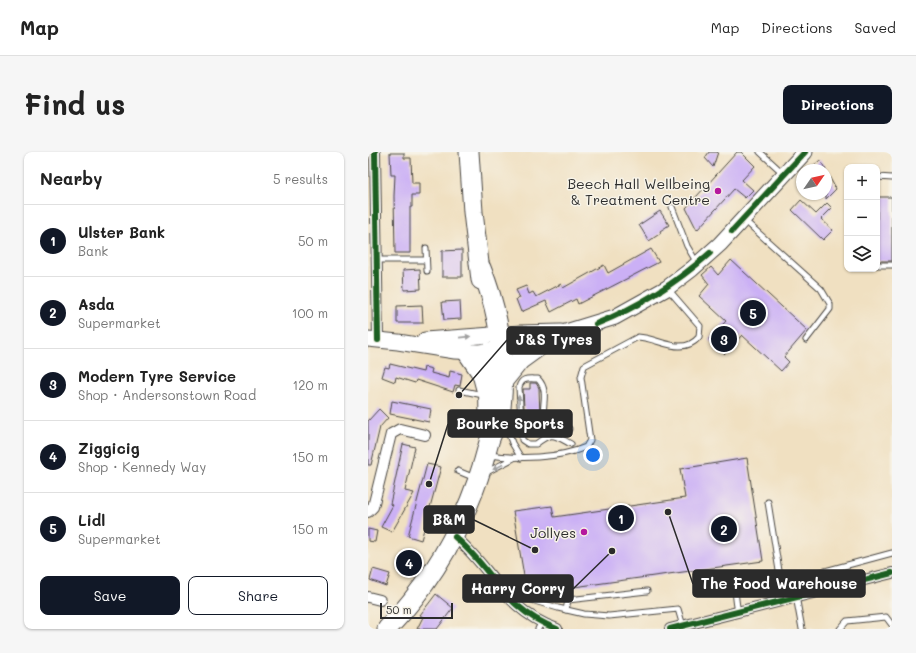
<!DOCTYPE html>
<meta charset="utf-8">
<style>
:root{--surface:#fff;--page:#f6f6f6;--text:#222;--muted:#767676;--line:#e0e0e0;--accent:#111827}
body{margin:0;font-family:Mali,sans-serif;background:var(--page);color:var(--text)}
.controls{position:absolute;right:12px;top:12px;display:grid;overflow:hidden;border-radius:8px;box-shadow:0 1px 3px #0004}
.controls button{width:36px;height:36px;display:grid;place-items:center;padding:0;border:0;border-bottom:1px solid var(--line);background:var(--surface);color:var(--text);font:20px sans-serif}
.compass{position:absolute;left:428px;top:12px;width:36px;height:36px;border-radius:50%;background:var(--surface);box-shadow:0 1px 3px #0004;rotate:56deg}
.scale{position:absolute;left:12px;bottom:10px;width:73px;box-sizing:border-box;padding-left:4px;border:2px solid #2b2b2b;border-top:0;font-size:11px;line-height:14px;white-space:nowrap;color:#2b2b2b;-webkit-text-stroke:3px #f7f3e8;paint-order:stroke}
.you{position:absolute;left:225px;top:303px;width:14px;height:14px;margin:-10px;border:3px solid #fff;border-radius:50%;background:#1a73e8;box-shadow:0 0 0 6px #1a73e833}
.badge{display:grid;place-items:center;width:26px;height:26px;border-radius:50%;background:var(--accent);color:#fff;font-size:13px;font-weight:700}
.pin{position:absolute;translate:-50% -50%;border:2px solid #fff;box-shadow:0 1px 4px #0006}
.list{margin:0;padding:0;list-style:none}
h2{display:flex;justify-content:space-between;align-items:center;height:52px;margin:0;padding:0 16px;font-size:17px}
h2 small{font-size:13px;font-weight:400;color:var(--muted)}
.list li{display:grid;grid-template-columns:26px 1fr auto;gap:12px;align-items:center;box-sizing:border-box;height:72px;padding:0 16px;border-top:1px solid var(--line)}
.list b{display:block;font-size:15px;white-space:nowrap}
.list p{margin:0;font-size:13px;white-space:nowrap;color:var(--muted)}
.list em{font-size:13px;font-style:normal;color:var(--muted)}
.actions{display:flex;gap:8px;padding:12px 16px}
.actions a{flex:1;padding:9px 0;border:1px solid var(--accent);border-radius:8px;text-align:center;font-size:14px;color:var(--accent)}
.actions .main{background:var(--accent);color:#fff}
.icon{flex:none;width:22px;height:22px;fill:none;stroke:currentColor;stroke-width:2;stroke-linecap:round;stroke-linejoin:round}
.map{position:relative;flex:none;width:524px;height:477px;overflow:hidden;border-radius:8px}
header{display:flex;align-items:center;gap:24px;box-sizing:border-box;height:56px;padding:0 20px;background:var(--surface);border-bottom:1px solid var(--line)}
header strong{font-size:19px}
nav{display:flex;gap:22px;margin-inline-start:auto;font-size:14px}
.intro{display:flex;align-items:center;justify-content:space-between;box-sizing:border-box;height:96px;padding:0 24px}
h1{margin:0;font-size:28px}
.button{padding:10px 18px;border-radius:8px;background:var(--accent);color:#fff;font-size:14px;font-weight:700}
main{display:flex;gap:24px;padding:0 24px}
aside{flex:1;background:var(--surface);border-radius:8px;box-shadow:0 1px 3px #0004}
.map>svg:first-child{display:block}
</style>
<header>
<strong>Map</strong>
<nav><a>Map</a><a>Directions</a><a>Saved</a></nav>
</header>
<div class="intro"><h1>Find us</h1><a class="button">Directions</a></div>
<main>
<aside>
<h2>Nearby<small>5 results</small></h2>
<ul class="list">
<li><span class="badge">1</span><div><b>Ulster Bank</b><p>Bank</p></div><em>50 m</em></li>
<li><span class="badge">2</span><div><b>Asda</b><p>Supermarket</p></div><em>100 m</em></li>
<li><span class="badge">3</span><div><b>Modern Tyre Service</b><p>Shop · Andersonstown Road</p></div><em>120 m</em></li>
<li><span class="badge">4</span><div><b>Ziggicig</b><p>Shop · Kennedy Way</p></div><em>150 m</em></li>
<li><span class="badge">5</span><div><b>Lidl</b><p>Supermarket</p></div><em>150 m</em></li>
</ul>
<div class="actions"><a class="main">Save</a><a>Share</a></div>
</aside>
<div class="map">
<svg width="524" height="477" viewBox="0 0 524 477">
<rect width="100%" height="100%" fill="#f7f3e8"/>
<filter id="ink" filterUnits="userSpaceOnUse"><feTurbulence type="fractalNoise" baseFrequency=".025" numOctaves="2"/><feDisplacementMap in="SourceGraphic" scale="8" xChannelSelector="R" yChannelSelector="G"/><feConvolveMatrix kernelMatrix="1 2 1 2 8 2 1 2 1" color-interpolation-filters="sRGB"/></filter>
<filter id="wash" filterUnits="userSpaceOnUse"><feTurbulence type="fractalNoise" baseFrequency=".012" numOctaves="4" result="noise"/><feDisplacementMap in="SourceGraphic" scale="16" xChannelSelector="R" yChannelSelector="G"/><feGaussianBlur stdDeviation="0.9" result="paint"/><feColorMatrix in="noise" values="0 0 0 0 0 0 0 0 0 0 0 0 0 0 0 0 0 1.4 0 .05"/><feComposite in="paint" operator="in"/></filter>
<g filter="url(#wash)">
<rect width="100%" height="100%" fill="#f0e0c1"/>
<g id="blocks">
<g fill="#cbb0f5">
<path d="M341,0H350L345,15L337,6Z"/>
<path d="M369,0H373L387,14L374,28L385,38L377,46L366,37L329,78L318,56Z"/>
<path d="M22,1H36V6H43L44,31H51V43H44V55H42V101H27L26,44L27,23H23Z"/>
<path d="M452,8L458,18H441Z"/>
<path d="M458,19L468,37L458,47Z"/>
<rect x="509" y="45" width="15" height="64"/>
<path d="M433,48L448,62L459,51L464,56L453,67L465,78L455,88L424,58Z"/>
<path d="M292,59L301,73L292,79L293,81L281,89L271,73Z"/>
<path d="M283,97L291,110L210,152L208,147L183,160L178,149L153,160L148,147L152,146L148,138L158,134L161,142L165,140L168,145L193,132L195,136L236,113L240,121Z"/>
<path d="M94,98V125H74V99Z"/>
<path d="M363,108L439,178L416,205L421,210L413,219L374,183L357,202L341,187L358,169L331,144L341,132L334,123L343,115L350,123Z"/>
<path d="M52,117L53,137L36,138L35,118Z"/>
<path d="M92,149L93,167L76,168L74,150Z"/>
<path d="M54,153L55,171H29V154Z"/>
<path d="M22,212L55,220L56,215L64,217L63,221L81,226L82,219L94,222L92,234L87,233L85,240L48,228L47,231L28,225L27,230L14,225L17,215L21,216Z"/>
<path d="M162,231H168L171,236L172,265L175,275L157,276L155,237H162Z"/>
<path d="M24,249L63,257L61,270L22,262Z"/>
<path d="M11,257L20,266L12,275L3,313H0V269Z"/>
<path d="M35,292L47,295L37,339L46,341L24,380L13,375L25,353L22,352Z"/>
<path d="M379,306L395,409L206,435V433L167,438L166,428L157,430L145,359L184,354L186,365L317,346L312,317Z"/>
<path d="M59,312L73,315L53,388L40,384Z"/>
<path d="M0,377L9,379L7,390L0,389Z"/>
<path d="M37,402L47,405L44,419L34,417Z"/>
<path d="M5,417L22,422L18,434L2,428Z"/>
<path d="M68,442L85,456L69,477H49L55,465L52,463Z"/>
</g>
</g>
</g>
<g filter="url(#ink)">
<use href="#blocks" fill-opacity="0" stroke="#494642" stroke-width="1"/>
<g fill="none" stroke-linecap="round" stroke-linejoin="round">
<g stroke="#494642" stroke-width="7">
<g id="lane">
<path d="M392,0L416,22"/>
<path d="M509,25L524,26"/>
<path d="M304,55L319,94L329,111"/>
<path d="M376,68L453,137L462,152V157L438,188"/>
<path d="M58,96L59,119"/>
<path d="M9,108H58"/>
<path d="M509,113H524"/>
<path d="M91,238L115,243"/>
<path d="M136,269L144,291L153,306"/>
<path d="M201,277C155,273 189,247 170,227C160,227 154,225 151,235L154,288L160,292H168C184,279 186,283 203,292"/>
<path d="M121,303C151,307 189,307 218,295L222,288L213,225L216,214L270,185C291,186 314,205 331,185L332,174L300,137"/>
<path d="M90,319L107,326"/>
<path d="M117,321L146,306"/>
<path d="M400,350L412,425"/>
<path d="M150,436L160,447L190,456L216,462L241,464L310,457L315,474"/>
<path d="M428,444L434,477"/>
<path d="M198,458L200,448L279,439"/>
<path d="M370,461C368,446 363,432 377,422L435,425L524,401"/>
<path d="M170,477L173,471"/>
<path d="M472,477L479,469L518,465L524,473"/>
</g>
</g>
<g stroke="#494642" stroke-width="12">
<g id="street">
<path d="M7,0L10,188"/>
<path d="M0,360L5,355L23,282L32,277L57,283"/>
<path d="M87,385C127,419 135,457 189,477"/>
<path d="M0,445L12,448"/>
<path d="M302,477L524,421"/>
</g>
</g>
<g stroke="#494642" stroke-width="17">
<g id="secondary">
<path d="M0,187L30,190L87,199L111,200L174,192L198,180L247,165L299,136L324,117L352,92L437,0"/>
<path d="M57,188L152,181L193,180"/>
</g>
</g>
<g stroke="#494642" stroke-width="21">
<g id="highway">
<path d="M101,0L105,60L113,128"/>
<path d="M99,200L114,222L118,237"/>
<path d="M120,200L121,269"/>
<path d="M135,229L152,208L174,192"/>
<path d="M19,477C70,424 103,361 121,290C124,279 132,268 133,256C138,209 131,160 113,116"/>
</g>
</g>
<use href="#lane" stroke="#fff" stroke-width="5"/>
<use href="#street" stroke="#fff" stroke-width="10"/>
<use href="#secondary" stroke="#fff" stroke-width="15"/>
<use href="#highway" stroke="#fff" stroke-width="19"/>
<g stroke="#f7f3e8" stroke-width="8">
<g id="cycleway">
<path d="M7,0L10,188"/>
<path d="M364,79L437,0"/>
<path d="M228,172C271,155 307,132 342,101"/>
<path d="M87,385C127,419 135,457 189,477"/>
<path d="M302,477L524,421"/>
</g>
</g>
<use href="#cycleway" stroke="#1b5e20" stroke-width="6"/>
</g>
<defs><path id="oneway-solid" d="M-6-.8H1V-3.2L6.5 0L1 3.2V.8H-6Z"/></defs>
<g fill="#a0a0a0">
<use href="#oneway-solid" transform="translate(97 185) rotate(-6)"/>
<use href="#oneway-solid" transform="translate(151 249) rotate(-92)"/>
<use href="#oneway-solid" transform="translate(130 315) rotate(153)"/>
</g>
</g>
<g fill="#b5179e" stroke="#f7f3e8" stroke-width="1.5">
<circle cx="350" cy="39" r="4"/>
<circle cx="216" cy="380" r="4"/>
</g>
<g text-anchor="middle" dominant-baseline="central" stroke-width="3" stroke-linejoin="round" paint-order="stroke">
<g font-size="14" fill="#2b2b2b" stroke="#f7f3e8" text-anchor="end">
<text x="342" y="31">Beech Hall Wellbeing<tspan x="342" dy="16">&amp; Treatment Centre</tspan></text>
<text x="208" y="380">Jollyes</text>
</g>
</g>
<path fill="none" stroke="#2b2b2b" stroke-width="1.5" d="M91 243L139 188M61 332L80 272M167 398L106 368M300 360L325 432M244 399L205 437"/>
<g fill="#2b2b2b" stroke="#f7f3e8" stroke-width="1.5">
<circle cx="91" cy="243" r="4"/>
<circle cx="61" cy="332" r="4"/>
<circle cx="167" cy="398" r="4"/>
<circle cx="300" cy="360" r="4"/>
<circle cx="244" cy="399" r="4"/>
</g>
<g fill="#2b2b2b" stroke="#2b2b2b" stroke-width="1.5">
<rect x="139" y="175" width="93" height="27" rx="4"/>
<rect x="80" y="258" width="124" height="27" rx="4"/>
<rect x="56" y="354" width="50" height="27" rx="4"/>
<rect x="325" y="418" width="172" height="27" rx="4"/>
<rect x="95" y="423" width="110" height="27" rx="4"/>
</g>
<g font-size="15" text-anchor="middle" font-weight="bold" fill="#fff">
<text x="186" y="193">J&amp;S Tyres</text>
<text x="142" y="277">Bourke Sports</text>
<text x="81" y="373">B&amp;M</text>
<text x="411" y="437">The Food Warehouse</text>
<text x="150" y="442">Harry Corry</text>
</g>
</svg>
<div class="controls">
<button>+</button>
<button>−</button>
<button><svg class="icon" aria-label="layers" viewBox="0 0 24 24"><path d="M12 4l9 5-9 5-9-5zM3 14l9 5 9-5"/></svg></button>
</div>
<svg class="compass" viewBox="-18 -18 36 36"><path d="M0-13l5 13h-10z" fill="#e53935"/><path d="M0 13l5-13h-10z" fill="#767676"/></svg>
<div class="scale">50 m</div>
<div class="you"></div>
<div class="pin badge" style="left:253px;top:366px">1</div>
<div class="pin badge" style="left:356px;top:377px">2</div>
<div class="pin badge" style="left:356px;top:187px">3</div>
<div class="pin badge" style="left:41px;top:411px">4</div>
<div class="pin badge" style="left:385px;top:161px">5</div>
</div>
</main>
